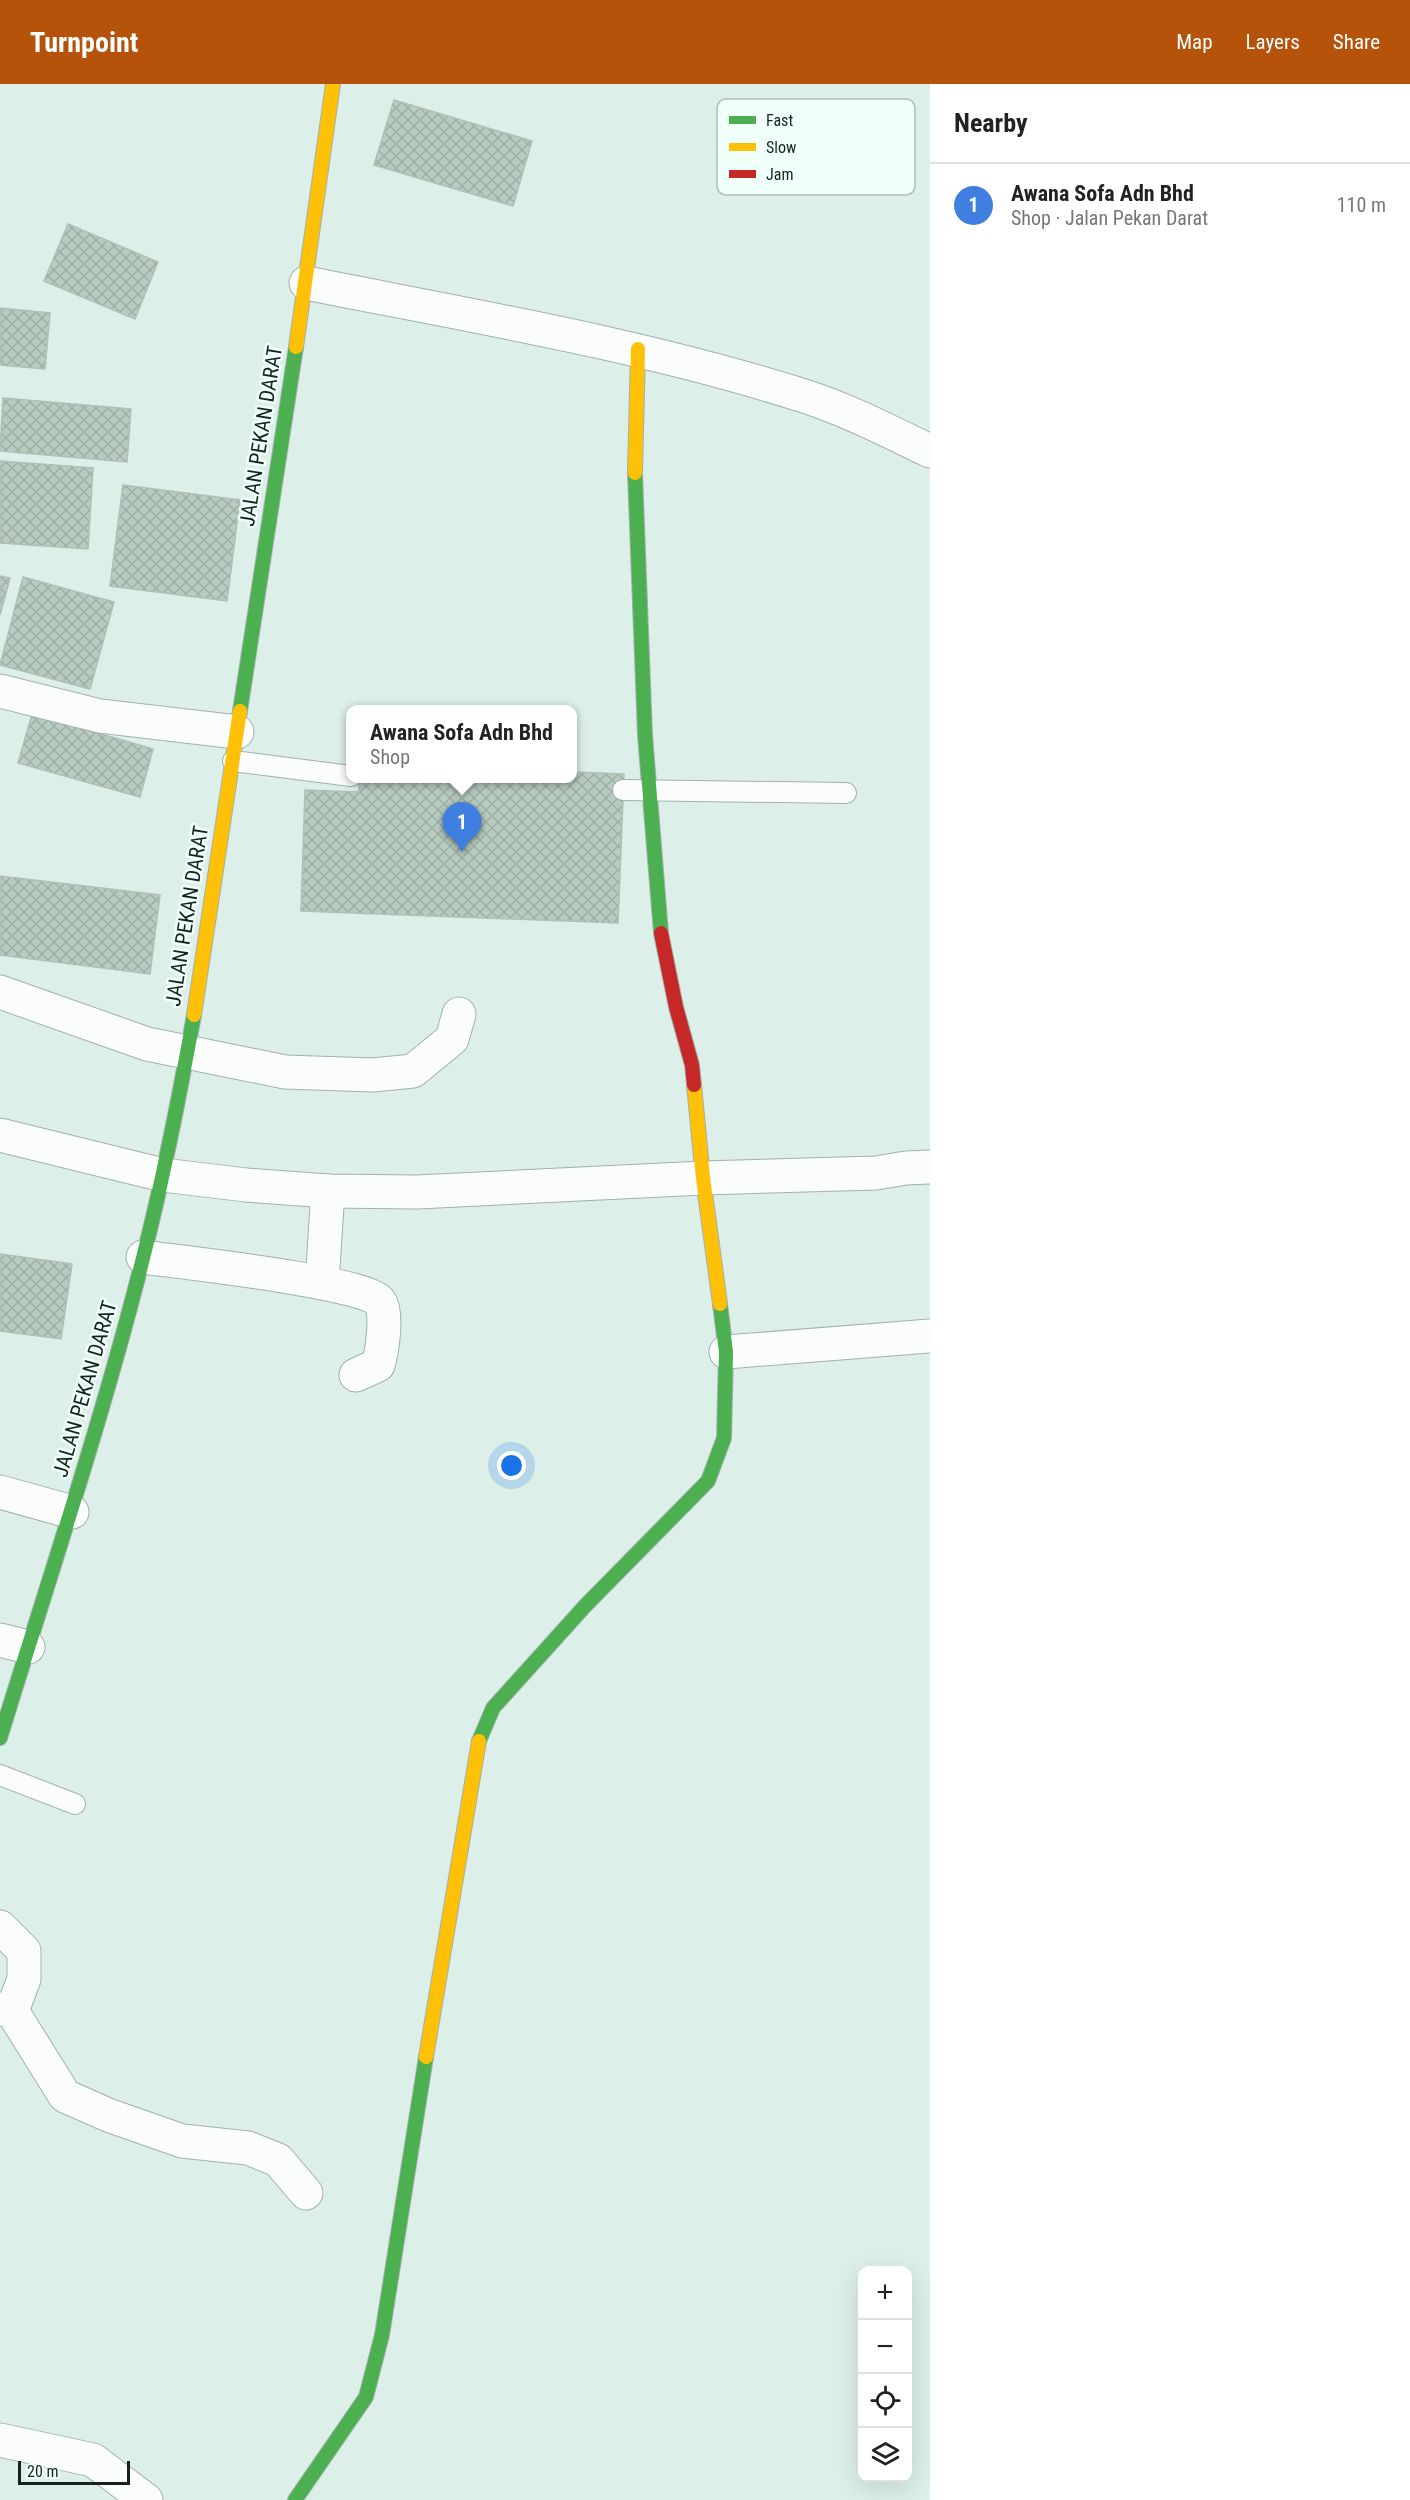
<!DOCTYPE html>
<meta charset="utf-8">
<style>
:root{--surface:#fff;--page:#f6f6f6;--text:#222;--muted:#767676;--line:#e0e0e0;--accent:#b45309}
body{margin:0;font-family:"Roboto Condensed",sans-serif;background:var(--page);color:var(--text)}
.controls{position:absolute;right:18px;bottom:18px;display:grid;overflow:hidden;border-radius:12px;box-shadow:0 6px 24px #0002}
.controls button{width:54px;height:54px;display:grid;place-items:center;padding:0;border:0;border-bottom:2px solid var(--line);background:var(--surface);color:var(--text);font:30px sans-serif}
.scale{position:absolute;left:18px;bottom:15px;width:112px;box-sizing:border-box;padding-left:6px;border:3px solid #15231f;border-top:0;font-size:16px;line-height:21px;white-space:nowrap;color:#15231f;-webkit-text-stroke:4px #f1fffa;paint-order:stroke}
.you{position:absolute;left:512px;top:1382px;width:21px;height:21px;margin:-15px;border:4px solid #fff;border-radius:50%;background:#1a73e8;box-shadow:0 0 0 9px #1a73e833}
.badge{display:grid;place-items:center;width:39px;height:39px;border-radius:50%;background:var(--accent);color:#fff;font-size:20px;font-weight:700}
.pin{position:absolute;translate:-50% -50px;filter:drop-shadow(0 2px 3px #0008)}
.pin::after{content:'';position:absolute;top:32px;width:21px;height:18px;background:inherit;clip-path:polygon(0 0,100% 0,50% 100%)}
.popup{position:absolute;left:346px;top:621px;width:231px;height:78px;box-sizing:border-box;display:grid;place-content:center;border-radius:12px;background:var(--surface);filter:drop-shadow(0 2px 4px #0005);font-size:20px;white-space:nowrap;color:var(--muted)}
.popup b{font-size:22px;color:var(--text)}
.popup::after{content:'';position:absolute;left:50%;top:100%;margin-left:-12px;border:12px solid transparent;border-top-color:var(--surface)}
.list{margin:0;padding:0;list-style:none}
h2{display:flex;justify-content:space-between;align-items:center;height:78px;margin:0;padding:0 24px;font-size:26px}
h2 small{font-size:20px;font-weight:400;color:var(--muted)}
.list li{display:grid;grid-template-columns:39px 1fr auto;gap:18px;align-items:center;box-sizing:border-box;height:84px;padding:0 24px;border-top:2px solid var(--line)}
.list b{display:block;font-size:22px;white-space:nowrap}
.list p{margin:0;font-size:20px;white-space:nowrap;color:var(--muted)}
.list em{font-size:20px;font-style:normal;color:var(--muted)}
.icon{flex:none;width:33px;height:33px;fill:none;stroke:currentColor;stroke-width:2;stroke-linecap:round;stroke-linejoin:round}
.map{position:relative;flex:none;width:930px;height:2416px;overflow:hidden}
header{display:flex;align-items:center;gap:36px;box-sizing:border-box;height:84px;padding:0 30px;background:var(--accent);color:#fff}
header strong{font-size:28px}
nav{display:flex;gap:33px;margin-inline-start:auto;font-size:21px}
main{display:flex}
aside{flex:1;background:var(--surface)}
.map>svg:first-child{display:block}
</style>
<header>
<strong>Turnpoint</strong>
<nav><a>Map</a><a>Layers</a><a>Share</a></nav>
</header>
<main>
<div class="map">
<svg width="930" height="2416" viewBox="0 0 930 2416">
<defs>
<pattern id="building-cross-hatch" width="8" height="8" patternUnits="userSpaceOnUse" patternTransform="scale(1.5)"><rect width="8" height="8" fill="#b9ccc0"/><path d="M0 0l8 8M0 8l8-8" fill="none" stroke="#9eafa5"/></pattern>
</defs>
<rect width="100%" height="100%" fill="#dcefe9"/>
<g fill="url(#building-cross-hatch)" stroke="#b2bfb8" stroke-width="1.5">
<path d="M394,16L532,57L513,122L374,81Z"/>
<path d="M68,140L158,178L135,235L44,197Z"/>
<path d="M0,224L50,229L45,285L0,281Z"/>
<path d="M3,314L131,325L127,378L0,367Z"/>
<path d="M0,377L93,384L88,465L0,459Z"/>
<path d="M123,401L240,416L227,517L110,502Z"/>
<path d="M0,492L10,494L0,531Z"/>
<path d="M23,493L114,518L90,605L0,581Z"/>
<path d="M32,630L153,665L140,713L18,679Z"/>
<path d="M573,688L624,690L618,839L301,827L305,706L359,708V694H573Z"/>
<path d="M0,792L160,811L150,890L0,871Z"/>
<path d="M0,1170L72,1180L61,1255L0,1247Z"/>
</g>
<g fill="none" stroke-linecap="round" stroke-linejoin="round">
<g stroke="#a2b1ac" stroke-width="22">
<g id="lane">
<path d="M233,677L351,692"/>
<path d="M623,706L846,709"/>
<path d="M0,1691L75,1720"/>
</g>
</g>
<g stroke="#a2b1ac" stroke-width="35">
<g id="street">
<path d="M306,199C472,232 640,260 801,311C846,325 888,347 930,367"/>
<path d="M0,607L100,632L237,648"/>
<path d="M0,908L147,960L285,988L373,991L413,987L452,955L459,930"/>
<path d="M0,1051L163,1091L246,1101L328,1107L417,1108L703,1094L876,1089L906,1084L930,1083"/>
<path d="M143,1173C177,1178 367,1198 380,1218C388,1229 382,1268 378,1281L356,1291"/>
<path d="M322,1199L328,1107"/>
<path d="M726,1268L930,1252"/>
<path d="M0,1408L72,1428"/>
<path d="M0,1556L28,1563"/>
<path d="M0,1843L24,1867V1895L12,1927"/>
<path d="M0,1925L12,1927L65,2012L108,2031L182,2057L248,2064L278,2076L306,2109"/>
<path d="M0,2356L93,2376L146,2416"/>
</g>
</g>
<g stroke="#a2b1ac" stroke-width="16">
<g id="fast">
<path d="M635,389L645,651L661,849"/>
<path d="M240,627L296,263"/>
<path d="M0,1654C50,1491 105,1328 146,1162C165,1086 180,1009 194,931"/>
<path d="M479,1657L493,1624L585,1522L708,1397L724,1354L726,1268L720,1220"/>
<path d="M295,2416L366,2313L382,2251L426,1973"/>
</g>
</g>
<g stroke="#a2b1ac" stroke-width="16">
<g id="slow">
<path d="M296,263L333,0"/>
<path d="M635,389L638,265"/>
<path d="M194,931L240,627"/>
<path d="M694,1001L703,1094L720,1220"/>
<path d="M426,1973L479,1657"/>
</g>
</g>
<g stroke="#a2b1ac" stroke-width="16">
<path id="jam" d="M661,849L676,923L692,981L694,1001"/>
</g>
<use href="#lane" stroke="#fafdfc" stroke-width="20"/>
<use href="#street" stroke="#fafdfc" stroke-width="33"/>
<use href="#fast" stroke="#4caf50" stroke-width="14"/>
<use href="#slow" stroke="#ffc107" stroke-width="14"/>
<use href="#jam" stroke="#c62828" stroke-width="14"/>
</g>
<g text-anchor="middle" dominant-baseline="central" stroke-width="5" stroke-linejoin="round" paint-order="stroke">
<g font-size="21" fill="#15231f" stroke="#f1fffa">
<text transform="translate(261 352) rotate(-81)">JALAN PEKAN DARAT</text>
<text transform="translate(187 832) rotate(-81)">JALAN PEKAN DARAT</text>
<text transform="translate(85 1305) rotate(-74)">JALAN PEKAN DARAT</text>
</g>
</g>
<rect x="717" y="15" width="198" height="96" rx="9" fill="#f1fffa" stroke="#afbdb8" stroke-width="1.5"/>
<rect x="729" y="32" width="27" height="8" fill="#4caf50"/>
<rect x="729" y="59" width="27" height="8" fill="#ffc107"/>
<rect x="729" y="86" width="27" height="8" fill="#c62828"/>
<g font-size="16" fill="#15231f">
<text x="766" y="42">Fast</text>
<text x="766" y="69">Slow</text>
<text x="766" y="96">Jam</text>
</g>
</svg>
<div class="controls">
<button>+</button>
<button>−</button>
<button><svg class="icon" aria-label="locate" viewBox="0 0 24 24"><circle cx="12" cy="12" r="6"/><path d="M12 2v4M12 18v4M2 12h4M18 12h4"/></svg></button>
<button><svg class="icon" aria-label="layers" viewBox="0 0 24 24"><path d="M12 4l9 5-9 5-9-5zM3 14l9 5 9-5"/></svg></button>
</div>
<div class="scale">20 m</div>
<div class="you"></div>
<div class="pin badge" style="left:462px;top:768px;background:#3f7fe0">1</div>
<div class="popup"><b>Awana Sofa Adn Bhd</b>Shop</div>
</div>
<aside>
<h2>Nearby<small></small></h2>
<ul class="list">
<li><span class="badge" style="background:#3f7fe0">1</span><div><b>Awana Sofa Adn Bhd</b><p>Shop · Jalan Pekan Darat</p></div><em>110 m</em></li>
</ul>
</aside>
</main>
